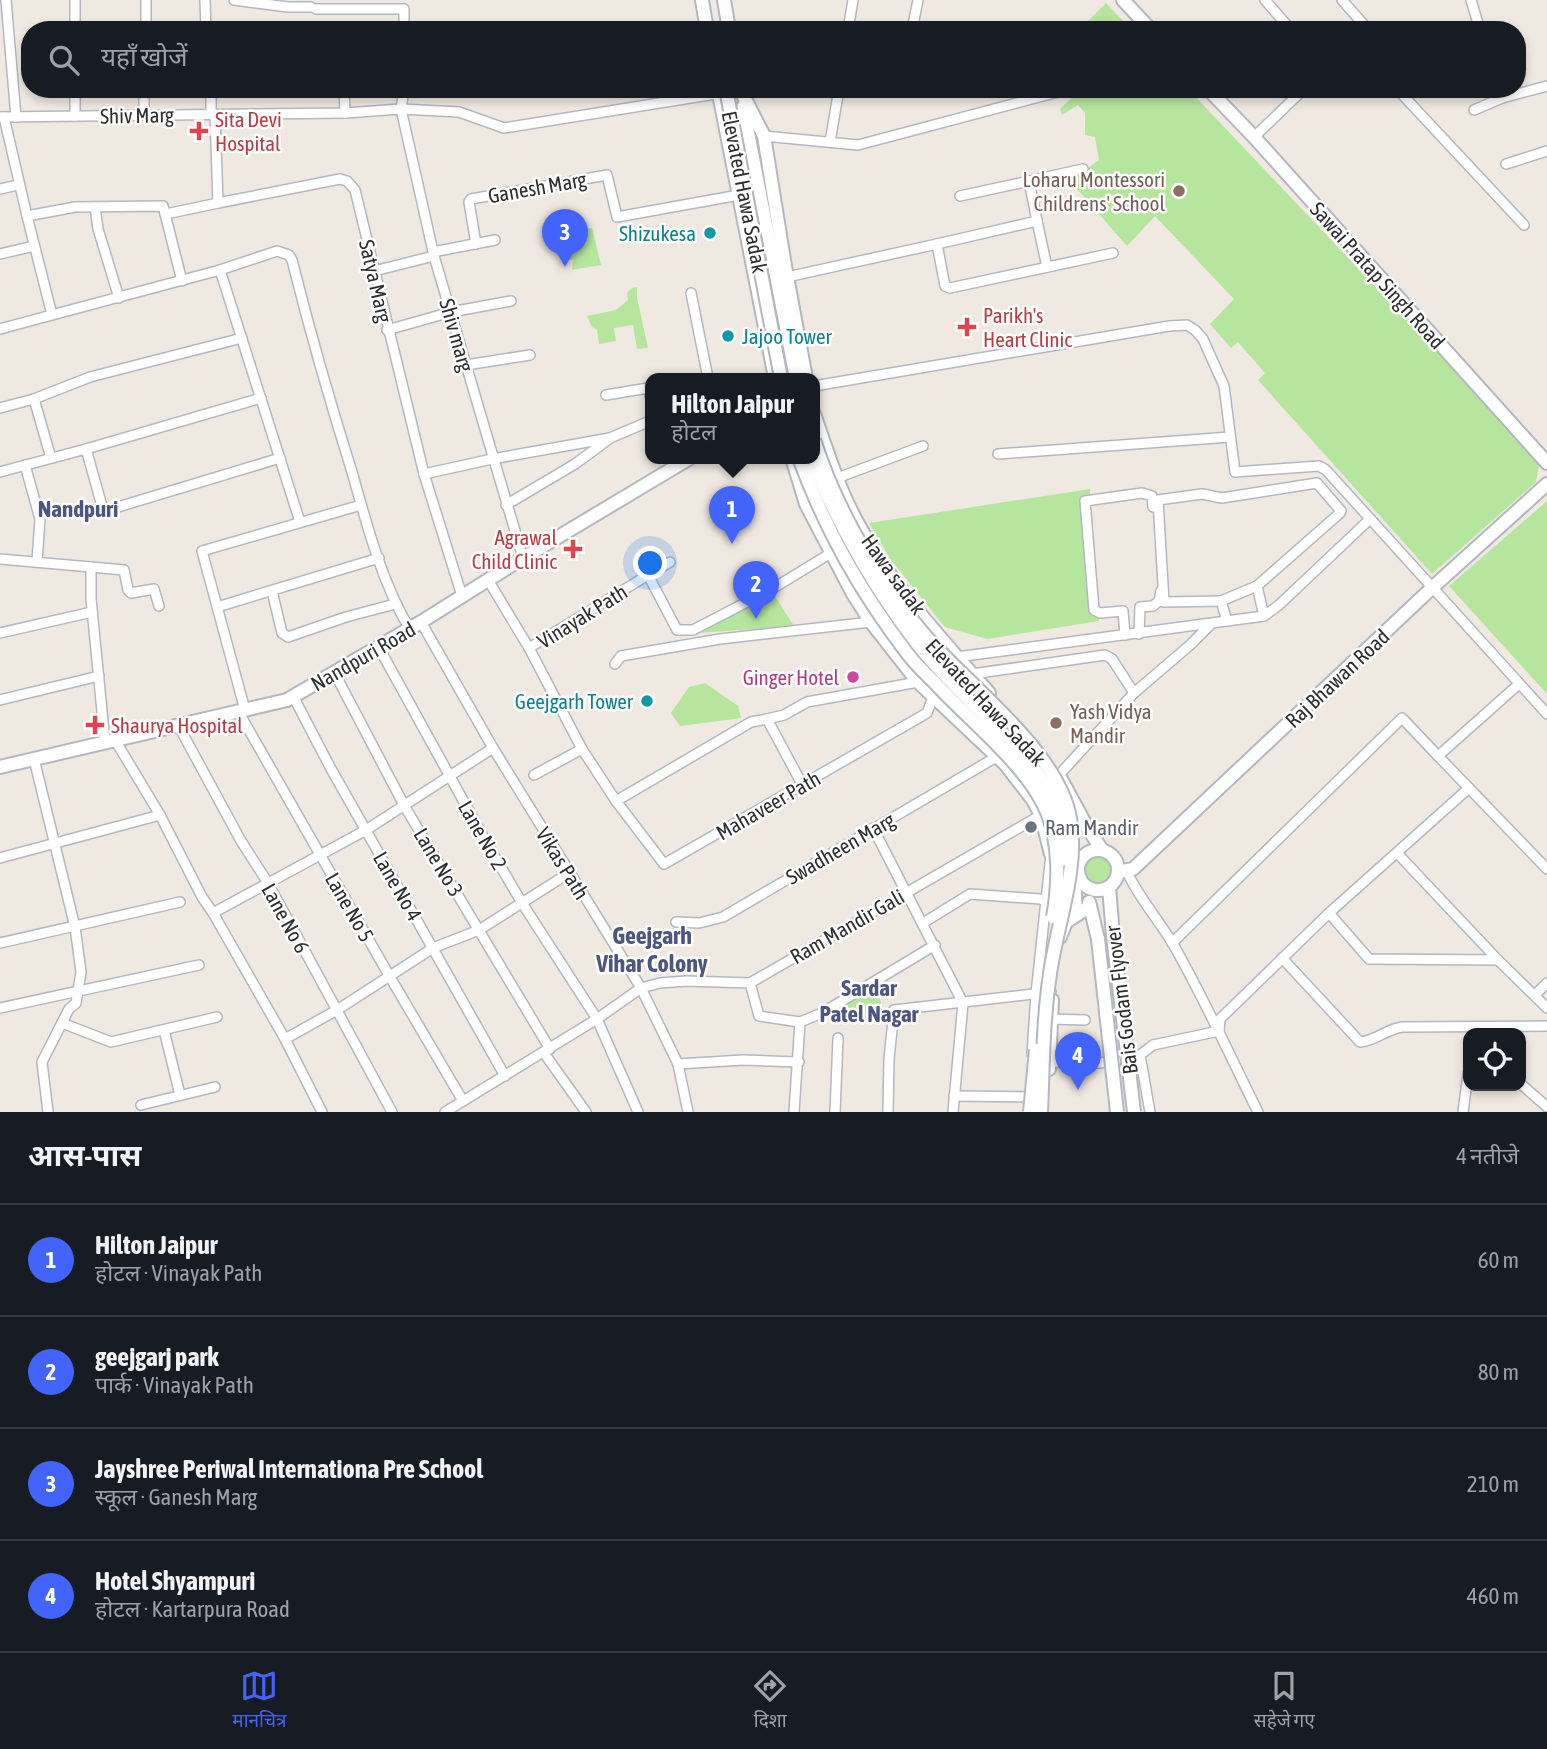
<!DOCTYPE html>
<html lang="hi">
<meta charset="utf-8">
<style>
:root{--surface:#171b24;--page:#20242c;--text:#f1f3f6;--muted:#9ea1a6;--line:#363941;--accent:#4264fb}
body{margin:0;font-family:"Asap Condensed","Noto Sans Devanagari",sans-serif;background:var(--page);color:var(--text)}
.controls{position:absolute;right:21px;bottom:21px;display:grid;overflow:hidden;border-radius:14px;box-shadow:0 4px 10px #0003}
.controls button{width:63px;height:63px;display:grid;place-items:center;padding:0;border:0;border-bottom:2px solid var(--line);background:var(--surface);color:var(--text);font:35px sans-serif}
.you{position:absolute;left:651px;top:564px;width:24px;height:24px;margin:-18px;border:5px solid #fff;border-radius:50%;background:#1a73e8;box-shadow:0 0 0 10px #1a73e833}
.badge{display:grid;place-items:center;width:46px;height:46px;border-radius:50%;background:var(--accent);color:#fff;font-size:23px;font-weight:700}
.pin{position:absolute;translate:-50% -58px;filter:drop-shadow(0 2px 4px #0008)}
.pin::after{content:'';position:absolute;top:37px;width:24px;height:21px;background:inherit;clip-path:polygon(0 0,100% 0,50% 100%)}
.popup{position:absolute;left:645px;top:373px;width:175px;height:91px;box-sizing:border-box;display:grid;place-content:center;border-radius:14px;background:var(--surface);filter:drop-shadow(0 2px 5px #0005);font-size:23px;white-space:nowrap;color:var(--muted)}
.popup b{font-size:26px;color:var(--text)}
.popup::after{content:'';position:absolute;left:50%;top:100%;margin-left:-14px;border:14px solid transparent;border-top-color:var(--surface)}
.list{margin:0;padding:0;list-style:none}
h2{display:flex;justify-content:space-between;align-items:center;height:91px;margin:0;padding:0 28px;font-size:30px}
h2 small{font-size:23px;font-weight:400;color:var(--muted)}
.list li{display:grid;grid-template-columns:46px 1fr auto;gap:21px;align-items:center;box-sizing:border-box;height:112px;padding:0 28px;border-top:2px solid var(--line)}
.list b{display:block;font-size:26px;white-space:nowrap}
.list p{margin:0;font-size:23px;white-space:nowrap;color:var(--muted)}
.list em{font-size:23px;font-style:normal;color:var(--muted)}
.icon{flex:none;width:38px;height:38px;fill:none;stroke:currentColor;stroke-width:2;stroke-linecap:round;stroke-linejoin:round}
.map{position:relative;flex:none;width:1547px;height:1112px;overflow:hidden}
.search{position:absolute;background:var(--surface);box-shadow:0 4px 10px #0003;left:21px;right:21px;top:21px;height:77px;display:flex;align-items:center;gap:18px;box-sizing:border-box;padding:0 24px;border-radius:28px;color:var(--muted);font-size:26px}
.sheet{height:539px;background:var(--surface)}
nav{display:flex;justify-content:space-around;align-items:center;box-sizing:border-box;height:98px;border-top:2px solid var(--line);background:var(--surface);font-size:19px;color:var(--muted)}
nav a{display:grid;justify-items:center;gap:4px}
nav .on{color:var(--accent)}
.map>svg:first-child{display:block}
</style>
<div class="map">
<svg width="1547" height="1112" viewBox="0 0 1547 1112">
<rect width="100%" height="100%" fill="#efe9e1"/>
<g fill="#b6e59e">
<path d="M1106,3L1132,30H1079Z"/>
<path d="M1081,89H1188L1534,454L1539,465L1536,482L1432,574L1258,380L1265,373L1238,342L1231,348L1210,324L1234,299L1155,216L1127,246L1070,181L1099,160L1095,137L1085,135V113L1078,105L1062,115L1060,109Z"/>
<path d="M592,228L601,265L572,270L573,260L568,259L567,255L571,251L567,242L585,239L583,229Z"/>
<path d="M637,287V298L648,348L637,349L633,325L614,328L616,341L599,344L597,330L592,327L587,316L616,310L628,300L627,293L632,288Z"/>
<path d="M1090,489L1099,621L987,639L945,627L891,560L869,523Z"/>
<path d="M1547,501V694L1449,586Z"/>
<path d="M773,593L794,626L699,633L733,612Z"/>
<path d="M705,683L738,706L741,718L680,726L671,713L689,687Z"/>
<circle cx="1097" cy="869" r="14"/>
<path d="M875,988L881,1002L879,1018L846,1015L848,1003Z"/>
</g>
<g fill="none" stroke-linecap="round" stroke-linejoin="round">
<g stroke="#b4b7c1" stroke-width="12">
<g id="street">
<path d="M6,0L16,117"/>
<path d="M205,0L206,30"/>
<path d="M234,0L288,7H311"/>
<path d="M1265,0L1291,30"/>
<path d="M1342,0L1365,26L1364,30"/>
<path d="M1471,0L1480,30"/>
<path d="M316,9H404V30"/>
<path d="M75,30V0"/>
<path d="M146,30V0"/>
<path d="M848,30L853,0"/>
<path d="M912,30L918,0"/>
<path d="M1136,30L1145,23"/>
<path d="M211,89V114"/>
<path d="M344,89L345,113"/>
<path d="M404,89L401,109L434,256L523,558"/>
<path d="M1397,89L1524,225"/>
<path d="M1500,89L1502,98L1547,86"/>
<path d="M1474,110L1502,98"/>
<path d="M215,114L218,203L340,179L347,181L355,190L424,474L462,596"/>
<path d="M144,115V89"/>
<path d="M75,116V89"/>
<path d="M0,117L345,113L401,109L459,112L504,128L740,90"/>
<path d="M4,117L27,216"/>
<path d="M764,136L858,145L1058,92"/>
<path d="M1254,137L1304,89"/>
<path d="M830,142L839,89"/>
<path d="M1506,164L1547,151"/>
<path d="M1083,169L1029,181L1037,221L937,244L945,286L950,288L1113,253"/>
<path d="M0,189L18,185"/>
<path d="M960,196L1029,181"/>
<path d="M95,207L98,229L119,298"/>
<path d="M166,214L218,203"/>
<path d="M1037,221L1047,267"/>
<path d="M476,244L469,202L471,199L607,175L617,217L739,195"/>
<path d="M433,252L495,240"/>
<path d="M0,254L34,246"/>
<path d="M374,271L434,256"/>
<path d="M787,277L937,244"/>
<path d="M691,293L708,378"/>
<path d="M52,315L27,216L75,207L163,206L182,281"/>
<path d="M0,329L220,270"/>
<path d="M387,330L451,312L511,301"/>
<path d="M466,365L530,355"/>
<path d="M814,386L1169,326L1187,325L1195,330L1203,339L1224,386L1235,472L1319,466L1326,470L1547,714"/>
<path d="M606,395L648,388L650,396"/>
<path d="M34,399L51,458"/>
<path d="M0,408L34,399L90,377L242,338"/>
<path d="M86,449L261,398"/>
<path d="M998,454L1230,437"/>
<path d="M25,465L40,519L37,562"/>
<path d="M0,472L86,449L102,506L108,510L280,458"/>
<path d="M424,474L492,459L610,438L650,421"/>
<path d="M837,478L923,446"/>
<path d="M506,505L575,464L609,439"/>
<path d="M300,522L220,270L277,251L289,255L292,260C310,332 330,402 352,472C367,525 381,580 409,628"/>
<path d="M0,559L124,570L128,590L131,593L154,589L159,606"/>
<path d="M91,567V599L105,742"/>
<path d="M648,575L670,562"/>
<path d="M488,580L529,648L582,749L616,801L664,864L927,713L933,697"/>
<path d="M272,591L282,633L288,637L346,617L395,604"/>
<path d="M1221,601L1257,586"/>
<path d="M217,607L379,558"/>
<path d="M1227,621L1221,601L1164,602L1158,500L1202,494L1222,498L1317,483L1341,511L1340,513L1257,586L1264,616"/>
<path d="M421,622L493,748L641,988L678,1064L688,1112"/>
<path d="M0,633L92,612"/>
<path d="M1139,634L1140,607L1153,606L1159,601L1161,591"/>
<path d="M1125,635L1123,611L1100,613L1094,610L1085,501L1142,493L1152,496L1153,507"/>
<path d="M378,646L485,840L522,903L597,1019L641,988L660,983L686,981L750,983L1041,815"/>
<path d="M529,648L648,575L677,630H693L772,589L831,553"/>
<path d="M957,657L1264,616L1279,605L1370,519"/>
<path d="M615,664L621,656L720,639L871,622"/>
<path d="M334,672L405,807L550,1049"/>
<path d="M972,674L1105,655L1112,659L1134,693"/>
<path d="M1519,684L1438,756L1547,869"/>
<path d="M293,696L330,767L505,1076"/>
<path d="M0,700L99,676"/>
<path d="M245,710L202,551L361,505"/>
<path d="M238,711L390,977L463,1101"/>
<path d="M767,719L784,715L807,702L918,682"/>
<path d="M178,725L241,841L268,883L392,1112"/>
<path d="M115,740L160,815L202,897L213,913L285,1039L322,1112"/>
<path d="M34,759L75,927L81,972L76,1003L69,1009L42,1062L48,1112"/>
<path d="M534,775L582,749"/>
<path d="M1059,775L1134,693L1190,645L1211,624"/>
<path d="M616,801L751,722L767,719L803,786"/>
<path d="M873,828L963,1003L953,1112"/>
<path d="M1397,853L1498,960L1547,1008"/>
<path d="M0,858L160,815"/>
<path d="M1127,872C1139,898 1158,919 1173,944C1204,998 1230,1056 1258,1112"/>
<path d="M213,913L366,830L493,748"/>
<path d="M1329,913L1369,959L1498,960"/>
<path d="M676,922L699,923L723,917L998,756"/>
<path d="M923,923L970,894L1040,899L1049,902"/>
<path d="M0,943L180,902"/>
<path d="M1172,943L1402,718L1438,756"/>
<path d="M1282,958L1360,1042C1375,1041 1387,1029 1402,1027L1547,1026"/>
<path d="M750,983L759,1016L800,1022L822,1013L935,945"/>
<path d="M1535,995L1547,983"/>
<path d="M0,1008L199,965"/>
<path d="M1051,1019L1085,1020"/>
<path d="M62,1023L111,1042L217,1017"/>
<path d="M164,1030L180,1095"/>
<path d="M285,1039L337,1010L433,948L479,930L569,873"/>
<path d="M544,1053L586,1112"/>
<path d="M1032,1054L1036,994L1051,854"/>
<path d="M1049,1062L1100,1063L1131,1057"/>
<path d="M678,1064L743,1060L799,1062"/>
<path d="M1521,1084L1547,1107"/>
<path d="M954,1096L1035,1097"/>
<path d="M141,1105L215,1087"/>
<path d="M445,1112L597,1019L638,1112"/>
<path d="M794,1112L800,1022"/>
<path d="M835,1112L838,1038"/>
<path d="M888,1112L889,1059L894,1010L1051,992"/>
<path d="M1150,1112L1140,1055L1153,1045L1219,1031L1220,1019L1329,913L1469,788"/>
<path d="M1463,1112L1468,1074"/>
</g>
</g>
<g stroke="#b4b7c1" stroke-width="16">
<g id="secondary">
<path d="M702,0L707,30"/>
<path d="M724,0L729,30"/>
<path d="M1123,0L1151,30"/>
<path d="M718,89L775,378"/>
<path d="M740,89L764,136L785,266L806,378"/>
<path d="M1208,89L1254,137L1547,463"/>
<path d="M743,107L796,378"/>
<path d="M814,414C827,451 839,490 858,524C892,586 942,640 989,693"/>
<path d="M792,458L806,504L853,594L871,622L918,682L1006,765L1033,800L1041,815L1051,854L1080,878"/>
<path d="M0,767L287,700L421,622L523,558L690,458"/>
<path d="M1061,779L1087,827L1102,850"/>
<circle cx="1098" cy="870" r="20"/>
<path d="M1118,872L1133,869L1433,587L1547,484"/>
<path d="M1074,873L1076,915"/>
<path d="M1109,887L1113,936"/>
<path d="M1089,902L1098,939"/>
<path d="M1060,937L1066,922L1090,906"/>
<path d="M1049,1069L1052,1000"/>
</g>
</g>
<use href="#street" stroke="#fff" stroke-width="9"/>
<use href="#secondary" stroke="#fff" stroke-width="12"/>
<g stroke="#b4b7c1" stroke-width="16" stroke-linecap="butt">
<g id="secondary-bridge">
<path d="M726,89L781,378"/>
<path d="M814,440C837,510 876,577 923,633C966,684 1058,750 1070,818C1079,870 1057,923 1050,974C1043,1020 1043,1066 1041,1112"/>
<path d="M799,458C826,531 860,591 907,653C915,664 926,674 936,684C970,721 1028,766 1047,812C1060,844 1059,884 1053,917"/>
<path d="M814,466C842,531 875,590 919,646C946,680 981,710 1011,743C1029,762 1047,782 1056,808C1063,825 1063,842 1061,860"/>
<path d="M1113,936L1134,1112"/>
<path d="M1098,939L1117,1112"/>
<path d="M1030,1112L1036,1050"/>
</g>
</g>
<use href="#secondary-bridge" stroke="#fff" stroke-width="12"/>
</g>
<g fill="#e0444e" stroke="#fff" stroke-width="2.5">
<path d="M195.5 120.5h7v7h7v7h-7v7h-7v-7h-7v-7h7z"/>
<path d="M963.5 316.5h7v7h7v7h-7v7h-7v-7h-7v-7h7z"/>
<path d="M569.5 538.5h7v7h7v7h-7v7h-7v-7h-7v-7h7z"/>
<path d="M91.5 714.5h7v7h7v7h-7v7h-7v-7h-7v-7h7z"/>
</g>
<g fill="#8d6e63" stroke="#fff" stroke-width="2.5">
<circle cx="1179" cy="191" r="7"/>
<circle cx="1056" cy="723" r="7"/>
</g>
<g fill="#0f9aa8" stroke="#fff" stroke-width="2.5">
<circle cx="710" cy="233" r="7"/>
<circle cx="728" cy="336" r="7"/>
<circle cx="647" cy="701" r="7"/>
</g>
<circle fill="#d1479c" stroke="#fff" stroke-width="2.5" cx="853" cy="677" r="7"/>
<circle fill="#6b7280" stroke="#fff" stroke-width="2.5" cx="1031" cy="827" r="7"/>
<g text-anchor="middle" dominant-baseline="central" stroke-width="5" stroke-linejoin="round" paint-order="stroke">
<g font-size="21" fill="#2e2e2e" stroke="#fff">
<text transform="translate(137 115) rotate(-1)">Shiv Marg</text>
<text transform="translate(537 187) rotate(-10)">Ganesh Marg</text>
<text transform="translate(745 192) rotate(79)">Elevated Hawa Sadak</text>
<text transform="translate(1378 275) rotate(48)">Sawai Pratap Singh Road</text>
<text transform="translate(376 281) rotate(77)">Satya Marg</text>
<text transform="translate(457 335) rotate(74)">Shiv marg</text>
<text transform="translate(894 574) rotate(54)">Hawa sadak</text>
<text transform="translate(582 616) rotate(-32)">Vinayak Path</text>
<text transform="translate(363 656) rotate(-30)">Nandpuri Road</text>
<text transform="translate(1337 678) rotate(-43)">Raj Bhawan Road</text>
<text transform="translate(986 702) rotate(47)">Elevated Hawa Sadak</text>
<text transform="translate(768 805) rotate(-30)">Mahaveer Path</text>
<text transform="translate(483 835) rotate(60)">Lane No 2</text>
<text transform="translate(840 848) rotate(-30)">Swadheen Marg</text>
<text transform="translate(439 862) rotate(59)">Lane No 3</text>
<text transform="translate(563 863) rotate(58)">Vikas Path</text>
<text transform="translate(398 886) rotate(60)">Lane No 4</text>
<text transform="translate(350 907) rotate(60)">Lane No 5</text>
<text transform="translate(286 918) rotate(61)">Lane No 6</text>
<text transform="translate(847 926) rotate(-30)">Ram Mandir Gali</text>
<text transform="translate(1121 1000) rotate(-97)">Bais Godam Flyover</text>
</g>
<g font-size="21" fill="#be3a42" stroke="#fff" text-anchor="start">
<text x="215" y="119">Sita Devi<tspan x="215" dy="24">Hospital</tspan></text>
<text x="983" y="315">Parikh's<tspan x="983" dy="24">Heart Clinic</tspan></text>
<text x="557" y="537" text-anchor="end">Agrawal<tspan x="557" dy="24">Child Clinic</tspan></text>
<text x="111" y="725">Shaurya Hospital</text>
</g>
<g font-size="21" fill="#785e54" stroke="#fff" text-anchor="end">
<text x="1165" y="179">Loharu Montessori<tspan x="1165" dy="24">Childrens' School</tspan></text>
<text x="1070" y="711" text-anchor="start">Yash Vidya<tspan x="1070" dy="24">Mandir</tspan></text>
</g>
<g font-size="21" fill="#0d838f" stroke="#fff" text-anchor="end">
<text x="696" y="233">Shizukesa</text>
<text x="742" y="336" text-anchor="start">Jajoo Tower</text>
<text x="633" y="701">Geejgarh Tower</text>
</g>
<g font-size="21" fill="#b23c85" stroke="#fff" text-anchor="end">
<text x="839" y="677">Ginger Hotel</text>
</g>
<g font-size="21" fill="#5b616d" stroke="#fff" text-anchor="start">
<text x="1045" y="827">Ram Mandir</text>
</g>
<g font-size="23" font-weight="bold" fill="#4d5680" stroke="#fff">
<text x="78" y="509">Nandpuri</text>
<text x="869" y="988">Sardar<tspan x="869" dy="26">Patel Nagar</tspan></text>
</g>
<g font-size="24" font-weight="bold" fill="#4d5680" stroke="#fff">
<text x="652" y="935">Geejgarh<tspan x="652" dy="28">Vihar Colony</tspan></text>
</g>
</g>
</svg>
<div class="controls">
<button><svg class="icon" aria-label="locate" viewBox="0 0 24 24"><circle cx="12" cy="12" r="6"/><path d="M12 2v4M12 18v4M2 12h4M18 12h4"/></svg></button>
</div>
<div class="you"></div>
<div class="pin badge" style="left:732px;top:544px">1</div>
<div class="popup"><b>Hilton Jaipur</b>होटल</div>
<div class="pin badge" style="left:756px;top:619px">2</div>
<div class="pin badge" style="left:565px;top:267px">3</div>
<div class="pin badge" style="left:1078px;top:1090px">4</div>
<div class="search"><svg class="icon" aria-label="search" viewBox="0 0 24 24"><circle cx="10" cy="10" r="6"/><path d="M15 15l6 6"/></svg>यहाँ खोजें</div>
</div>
<section class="sheet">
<h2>आस-पास<small>4 नतीजे</small></h2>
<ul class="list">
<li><span class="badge">1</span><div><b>Hilton Jaipur</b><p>होटल · Vinayak Path</p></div><em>60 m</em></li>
<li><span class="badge">2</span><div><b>geejgarj park</b><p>पार्क · Vinayak Path</p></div><em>80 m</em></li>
<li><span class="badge">3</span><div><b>Jayshree Periwal Internationa Pre School</b><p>स्कूल · Ganesh Marg</p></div><em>210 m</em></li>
<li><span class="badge">4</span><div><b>Hotel Shyampuri</b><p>होटल · Kartarpura Road</p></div><em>460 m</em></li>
</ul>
</section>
<nav>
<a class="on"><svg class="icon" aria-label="map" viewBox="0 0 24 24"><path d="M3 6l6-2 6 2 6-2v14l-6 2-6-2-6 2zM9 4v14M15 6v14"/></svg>मानचित्र</a>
<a><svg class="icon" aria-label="directions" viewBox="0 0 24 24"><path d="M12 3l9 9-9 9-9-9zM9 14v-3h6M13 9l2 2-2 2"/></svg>दिशा</a>
<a><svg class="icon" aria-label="saved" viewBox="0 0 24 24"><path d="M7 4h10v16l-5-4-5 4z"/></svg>सहेजे गए</a>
</nav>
